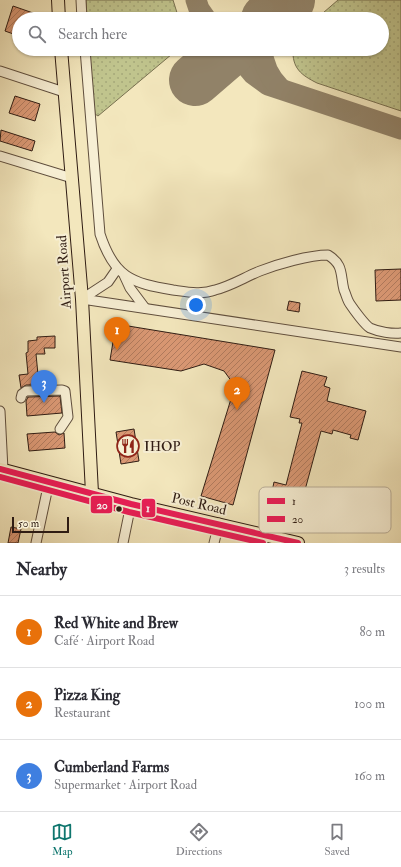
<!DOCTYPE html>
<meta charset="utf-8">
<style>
:root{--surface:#fff;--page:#f7f7f7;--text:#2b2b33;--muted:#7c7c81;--line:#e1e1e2;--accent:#0f766e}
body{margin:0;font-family:"IM FELL Double Pica",serif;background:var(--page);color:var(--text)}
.scale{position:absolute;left:12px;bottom:10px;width:57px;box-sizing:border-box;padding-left:4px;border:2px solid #2f1c13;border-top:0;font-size:11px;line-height:14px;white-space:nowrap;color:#2f1c13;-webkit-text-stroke:3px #f7efd4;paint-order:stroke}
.you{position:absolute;left:196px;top:305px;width:14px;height:14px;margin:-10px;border:3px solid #fff;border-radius:50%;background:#1a73e8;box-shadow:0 0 0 6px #1a73e833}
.badge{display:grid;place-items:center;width:26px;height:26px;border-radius:50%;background:var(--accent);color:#fff;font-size:13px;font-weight:700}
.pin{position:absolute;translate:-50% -33px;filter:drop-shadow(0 1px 2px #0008)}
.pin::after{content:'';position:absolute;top:21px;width:14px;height:12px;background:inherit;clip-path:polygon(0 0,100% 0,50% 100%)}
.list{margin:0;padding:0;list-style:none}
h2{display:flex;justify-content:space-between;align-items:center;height:52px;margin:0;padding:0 16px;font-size:17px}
h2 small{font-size:13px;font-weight:400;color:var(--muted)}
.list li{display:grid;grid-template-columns:26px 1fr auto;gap:12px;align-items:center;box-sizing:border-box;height:72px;padding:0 16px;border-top:1px solid var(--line)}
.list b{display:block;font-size:15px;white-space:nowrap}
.list p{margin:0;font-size:13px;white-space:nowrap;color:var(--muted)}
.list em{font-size:13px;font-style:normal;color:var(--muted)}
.icon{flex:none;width:22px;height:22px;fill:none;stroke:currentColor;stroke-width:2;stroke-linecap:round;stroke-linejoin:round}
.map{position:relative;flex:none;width:401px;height:543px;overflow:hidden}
.search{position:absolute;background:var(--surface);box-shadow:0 1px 3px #0004;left:12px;right:12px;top:12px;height:44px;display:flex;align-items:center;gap:10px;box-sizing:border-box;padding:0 14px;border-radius:22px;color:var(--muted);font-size:15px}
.sheet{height:268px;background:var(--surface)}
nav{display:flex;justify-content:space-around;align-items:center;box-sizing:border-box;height:56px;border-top:1px solid var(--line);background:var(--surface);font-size:11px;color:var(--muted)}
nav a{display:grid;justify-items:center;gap:2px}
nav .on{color:var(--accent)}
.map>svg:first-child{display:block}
</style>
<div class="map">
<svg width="401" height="543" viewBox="0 0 401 543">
<defs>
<pattern id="grass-dots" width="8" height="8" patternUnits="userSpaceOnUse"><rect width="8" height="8" fill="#c0c48d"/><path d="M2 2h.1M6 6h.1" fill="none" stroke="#a5a879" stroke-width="1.8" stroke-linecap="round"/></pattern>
<pattern id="building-hatch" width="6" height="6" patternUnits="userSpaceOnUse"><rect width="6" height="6" fill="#da9874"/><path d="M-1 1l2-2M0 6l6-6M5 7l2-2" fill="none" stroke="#b17b5e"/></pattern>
</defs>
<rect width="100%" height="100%" fill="#f3e7bd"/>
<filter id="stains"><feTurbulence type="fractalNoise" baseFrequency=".005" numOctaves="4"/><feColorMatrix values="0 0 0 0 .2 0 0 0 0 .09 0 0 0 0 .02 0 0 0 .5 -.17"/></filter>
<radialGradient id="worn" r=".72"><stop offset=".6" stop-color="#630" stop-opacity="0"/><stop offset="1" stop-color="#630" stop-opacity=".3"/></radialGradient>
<g fill="url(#grass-dots)" stroke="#787050">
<path d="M86,0H173L179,19H87Z"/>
<path d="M338,0H401V111L317,83C301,75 292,68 293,49H382V19H316Z"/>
<path d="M89,49H178L98,116L95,114Z"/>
</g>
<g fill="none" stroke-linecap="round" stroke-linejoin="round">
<g stroke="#918268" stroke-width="21">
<path d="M196,0L199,9L206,19"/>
<path d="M271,19L273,14"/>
<path d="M232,49L253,74L268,85L401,129"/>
<path d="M262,49C263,64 269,77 280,88"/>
</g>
<g stroke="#918268" stroke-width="52">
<path d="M267,19L289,0"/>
<path d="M195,80L231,49"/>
</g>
</g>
<g fill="url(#building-hatch)" stroke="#2f1c13">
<path d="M13,6L36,14L34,19H19V36L5,31Z"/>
<path d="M15,96L40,104L35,121L9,113Z"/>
<path d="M1,130L35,141L32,151L0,141Z"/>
<path d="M401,269V300L376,301L375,270Z"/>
<path d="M289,301L300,303L299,312L287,310Z"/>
<path d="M116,324L275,350L233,505L201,496L235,386L224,371L204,364L181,371L110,360Z"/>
<path d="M55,336V348H44L45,354H36L39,385H26L21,388L19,375L28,374L26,353L28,352V341L37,340V337Z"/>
<path d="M302,371L327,377L324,386L330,388L327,401L366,411L358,440L350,438L351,435L333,430L332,434L321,431L305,490L327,496L323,514L295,507L291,522L282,519L284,505L270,501L274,482L286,485L302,423H299L300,419L290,417Z"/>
<path d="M60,396L62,413L27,416L26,401L28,397Z"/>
<path d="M134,429L139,461L121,464L116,432Z"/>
<path d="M55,432L59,435L64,433L65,448L29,451L27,434Z"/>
<path d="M11,527L21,529L18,543H8Z"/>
</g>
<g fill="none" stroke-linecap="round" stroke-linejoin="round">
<g stroke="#604f3e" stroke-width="11">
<g id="minor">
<path d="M81,0L82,19"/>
<path d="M85,49L100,234C114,277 131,283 173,290C187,292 202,295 215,290C231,286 245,277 260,271C278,264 309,255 328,255C344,265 340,274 344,290C346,294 347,300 350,304C354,310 365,325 370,328C379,332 392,334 401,333"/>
<path d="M0,71L64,92"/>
<path d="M0,156L72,178"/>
<path d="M124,275L130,288L145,308"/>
<path d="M82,299L401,347"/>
<path d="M82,299L108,282L117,269"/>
<path d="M21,398L22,394L26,391L62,390L65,391L68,417L60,429"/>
<path d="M0,411L3,470"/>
<path d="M36,543L49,482"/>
<path d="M123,543L131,504"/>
<path d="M214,543L219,523"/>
</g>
</g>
<g stroke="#2f1c13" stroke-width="14">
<g id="major">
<path d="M58,0L59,19"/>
<path d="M61,49L82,299L92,493"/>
<path d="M0,469L131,504L298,543"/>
</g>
</g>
<use href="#minor" stroke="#f7efd4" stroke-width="9"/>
<use href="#major" stroke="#f3e7bd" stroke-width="12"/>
<g stroke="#f7efd4" stroke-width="9">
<path id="bus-1" d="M0,469L131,504L298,543"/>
</g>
<g stroke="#f7efd4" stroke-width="9">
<path id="bus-2" d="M0,477L129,512L263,543"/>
</g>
<use href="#bus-1" stroke="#ea1d57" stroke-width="6"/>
<use href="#bus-2" stroke="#ea1d57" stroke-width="6"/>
</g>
<defs>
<g id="restaurant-ring" transform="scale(1.15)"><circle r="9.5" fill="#f7efd4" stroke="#8f2418" stroke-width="1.5"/><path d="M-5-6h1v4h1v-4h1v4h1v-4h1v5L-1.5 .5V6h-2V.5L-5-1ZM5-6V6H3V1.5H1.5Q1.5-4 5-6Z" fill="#8f2418"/></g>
</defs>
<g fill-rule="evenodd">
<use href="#restaurant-ring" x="128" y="446"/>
</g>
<circle fill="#2f1c13" stroke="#f7efd4" stroke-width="1.5" cx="119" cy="509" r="3.5"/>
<g text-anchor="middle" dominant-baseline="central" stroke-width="4" stroke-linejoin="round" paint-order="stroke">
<g font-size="14" fill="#2f1c13" stroke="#f7efd4">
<text transform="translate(64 272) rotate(-94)">Airport Road</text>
<text transform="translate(199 504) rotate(13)">Post Road</text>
</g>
<g font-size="14" fill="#2f1c13" stroke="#f7efd4" text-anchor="start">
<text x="144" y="446">IHOP</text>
</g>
</g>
<rect x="259" y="487" width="132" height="46" rx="6" fill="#f7efd4" stroke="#bbb09a" stroke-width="1"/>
<rect x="267" y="498" width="18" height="6" fill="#ea1d57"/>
<rect x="267" y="516" width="18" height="6" fill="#ea1d57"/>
<g font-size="11" fill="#2f1c13">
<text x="292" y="505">1</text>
<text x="292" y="523">20</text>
</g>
<g stroke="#f7efd4" stroke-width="1.5">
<rect x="90" y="495" width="23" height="19" rx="4" fill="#ea1d57"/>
<rect x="141" y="498" width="15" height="20" rx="4" fill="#ea1d57"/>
</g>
<g font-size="11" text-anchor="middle" font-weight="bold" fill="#fff">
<text x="102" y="509">20</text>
<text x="148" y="512">1</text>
</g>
<rect width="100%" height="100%" filter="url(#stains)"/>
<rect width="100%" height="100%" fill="url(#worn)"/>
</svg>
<div class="scale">50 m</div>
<div class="you"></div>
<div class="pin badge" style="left:117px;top:350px;background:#e8710a">1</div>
<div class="pin badge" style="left:237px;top:410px;background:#e8710a">2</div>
<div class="pin badge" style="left:44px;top:403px;background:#3f7fe0">3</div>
<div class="search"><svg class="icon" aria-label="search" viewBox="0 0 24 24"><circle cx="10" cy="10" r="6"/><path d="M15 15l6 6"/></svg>Search here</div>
</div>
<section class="sheet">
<h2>Nearby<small>3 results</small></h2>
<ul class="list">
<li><span class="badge" style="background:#e8710a">1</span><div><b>Red White and Brew</b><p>Café · Airport Road</p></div><em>80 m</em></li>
<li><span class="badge" style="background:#e8710a">2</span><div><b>Pizza King</b><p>Restaurant</p></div><em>100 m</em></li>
<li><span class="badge" style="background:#3f7fe0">3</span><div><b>Cumberland Farms</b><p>Supermarket · Airport Road</p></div><em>160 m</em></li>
</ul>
</section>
<nav>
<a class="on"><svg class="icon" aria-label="map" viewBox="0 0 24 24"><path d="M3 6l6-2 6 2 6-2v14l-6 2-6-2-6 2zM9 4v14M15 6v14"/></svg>Map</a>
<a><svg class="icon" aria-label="directions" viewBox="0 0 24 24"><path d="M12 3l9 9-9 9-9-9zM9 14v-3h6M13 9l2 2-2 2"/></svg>Directions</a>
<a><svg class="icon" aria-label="saved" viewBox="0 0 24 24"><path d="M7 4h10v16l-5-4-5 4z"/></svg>Saved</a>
</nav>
